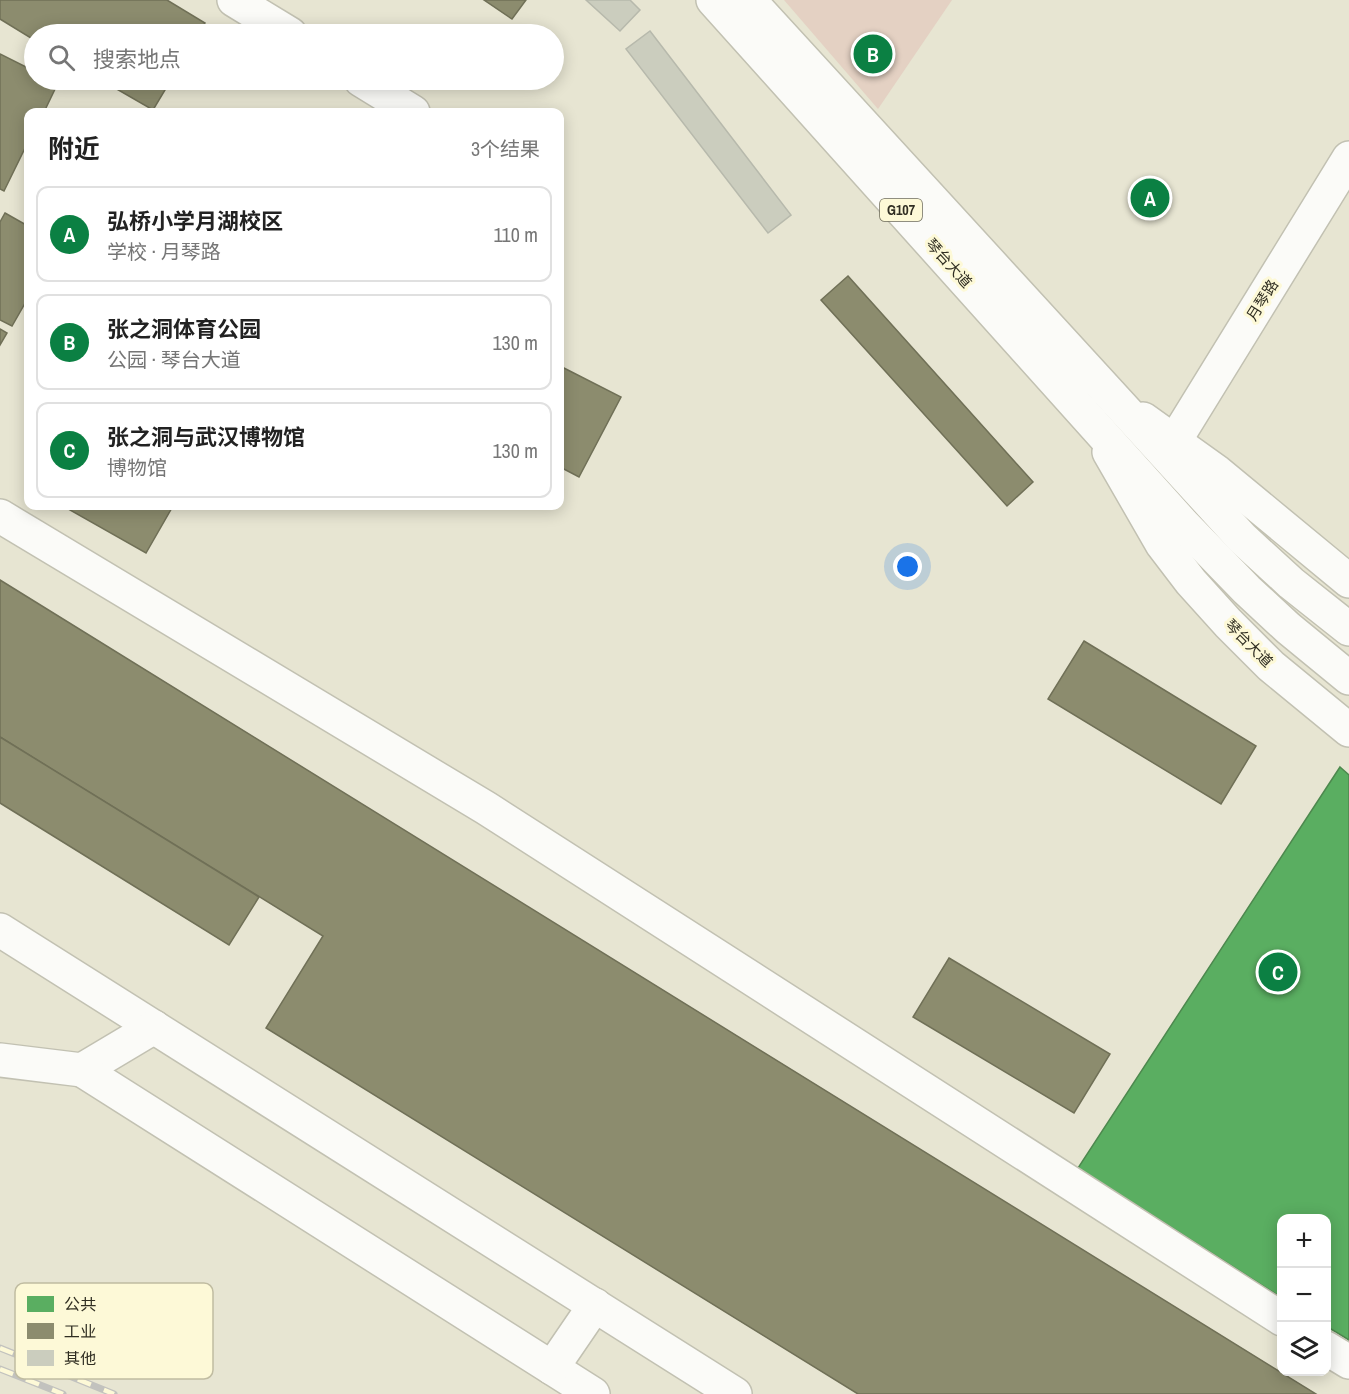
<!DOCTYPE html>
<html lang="zh">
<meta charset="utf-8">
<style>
:root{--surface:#fff;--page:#f6f6f6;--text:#222;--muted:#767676;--line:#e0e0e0;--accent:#0b8043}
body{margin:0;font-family:"Archivo Narrow","Noto Sans SC",sans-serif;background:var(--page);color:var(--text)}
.controls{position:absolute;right:18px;bottom:18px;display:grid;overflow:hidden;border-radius:12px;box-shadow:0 3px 15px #0003}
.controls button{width:54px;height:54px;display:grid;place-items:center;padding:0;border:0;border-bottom:2px solid var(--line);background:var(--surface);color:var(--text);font:30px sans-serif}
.you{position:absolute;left:908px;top:567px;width:21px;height:21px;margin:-15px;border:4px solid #fff;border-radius:50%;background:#1a73e8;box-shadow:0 0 0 9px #1a73e833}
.badge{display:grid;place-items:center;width:39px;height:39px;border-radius:50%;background:var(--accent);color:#fff;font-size:20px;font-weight:700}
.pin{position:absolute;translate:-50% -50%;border:3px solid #fff;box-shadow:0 2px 6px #0006}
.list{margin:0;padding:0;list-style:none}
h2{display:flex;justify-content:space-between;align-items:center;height:78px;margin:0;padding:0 24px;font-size:26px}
h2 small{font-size:20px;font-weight:400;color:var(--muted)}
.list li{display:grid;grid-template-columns:39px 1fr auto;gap:18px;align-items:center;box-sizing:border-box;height:96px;margin:0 12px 12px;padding:0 12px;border:2px solid var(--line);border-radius:12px}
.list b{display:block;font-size:22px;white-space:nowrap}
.list p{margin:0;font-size:20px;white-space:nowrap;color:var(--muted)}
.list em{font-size:20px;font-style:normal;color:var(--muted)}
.icon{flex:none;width:33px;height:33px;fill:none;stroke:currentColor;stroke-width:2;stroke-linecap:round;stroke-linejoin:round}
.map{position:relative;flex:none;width:1349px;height:1394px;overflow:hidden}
.search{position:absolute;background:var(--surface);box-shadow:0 3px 15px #0003;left:24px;top:24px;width:540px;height:66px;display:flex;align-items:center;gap:15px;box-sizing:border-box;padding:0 21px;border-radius:33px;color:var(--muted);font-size:22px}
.panel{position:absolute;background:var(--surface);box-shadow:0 3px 15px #0003;left:24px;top:108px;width:540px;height:402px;border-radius:12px}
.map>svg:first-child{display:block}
</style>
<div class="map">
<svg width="1349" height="1394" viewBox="0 0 1349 1394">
<rect width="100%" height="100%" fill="#e7e5d2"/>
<path fill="#e4d1c3" d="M784,0H952L878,109Z"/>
<path fill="#5aae61" stroke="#4d884e" stroke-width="1.5" d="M1340,767L1349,775V1340L1326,1326V1218H1282V1298L1078,1168Z"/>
<g fill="#8c8c6e" stroke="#707057" stroke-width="1.5">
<path d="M0,0H167L205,23L198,34H34V40L0,19Z"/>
<path d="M484,0H526L512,19Z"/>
<path d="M0,54L34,71V80H51L58,83L44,112H28V142L4,191L0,189Z"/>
<path d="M101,80H171L153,110Z"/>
<path d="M5,213L28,226V298L12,326L0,320V222Z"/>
<path d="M848,276L1033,482L1007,506L821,300Z"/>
<path d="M0,329L7,333L0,345Z"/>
<path d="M560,366L621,397L579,477L560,467Z"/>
<path d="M63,506H173L146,553Z"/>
<path d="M0,580L1316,1394H858L266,1028L323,936L0,737Z"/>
<path d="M1084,641L1256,746L1221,804L1048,699Z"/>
<path d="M0,737L259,897L229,945L0,803Z"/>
<path d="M949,958L1110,1054L1074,1113L913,1017Z"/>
</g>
<g fill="#cbcdbe" stroke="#b7b9ac" stroke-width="1.5">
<path d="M586,0H630L640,10L620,31Z"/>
<path d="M650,31L791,215L768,233L626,49Z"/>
</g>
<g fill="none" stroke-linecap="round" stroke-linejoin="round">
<g stroke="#c2c1b2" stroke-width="36">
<g id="minor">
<path d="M234,0L290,34"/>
<path d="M361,80L413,112"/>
<path d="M1174,442L1349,158"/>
<path d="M0,516L486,808L1282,1319"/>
<path d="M0,930L735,1394"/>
<path d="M0,1060L82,1070L154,1027"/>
<path d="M82,1070L593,1394"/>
<path d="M1326,1348L1349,1362"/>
<path d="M552,1368L595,1305"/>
</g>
</g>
<g stroke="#c2c1b2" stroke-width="36">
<g id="major">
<path d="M1143,419L1217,472L1349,581"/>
<path d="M1109,452L1162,544L1191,582L1228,623L1271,666L1349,730"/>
</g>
</g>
<g stroke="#c2c1b2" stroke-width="36">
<g id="highway">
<path d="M713,0L1183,524L1247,590L1288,628L1349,678"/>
<path d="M749,0L1242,538L1291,583L1349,629"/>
</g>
</g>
<use href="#minor" stroke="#fbfbf8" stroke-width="33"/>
<use href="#major" stroke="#fbfbf8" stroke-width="33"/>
<use href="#highway" stroke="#fbfbf8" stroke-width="33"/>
<g stroke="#c2c2be" stroke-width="7">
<g id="rail">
<path d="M0,1348L114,1394"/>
<path d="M0,1369L63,1394"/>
</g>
</g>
<use href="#rail" stroke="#fdf9d7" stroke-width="4.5" stroke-dasharray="14" stroke-linecap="butt"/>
</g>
<g text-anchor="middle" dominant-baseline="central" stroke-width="6" stroke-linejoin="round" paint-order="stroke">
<rect fill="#fdf9d7" stroke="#6e6b58" stroke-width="1.5" x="880" y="199" width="42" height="22" rx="4.5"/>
<g font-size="14" font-weight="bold" fill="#302e22">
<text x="901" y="210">G107</text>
</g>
<g font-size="15" fill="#302e22" stroke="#fdf9d7">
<text transform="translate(949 263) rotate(48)">琴台大道</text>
<text transform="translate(1262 300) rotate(-58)">月琴路</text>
<text transform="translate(1249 643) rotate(45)">琴台大道</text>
</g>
</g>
<rect x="15" y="1283" width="198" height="96" rx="9" fill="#fdf9d7" stroke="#c0bca1" stroke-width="1.5"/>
<rect x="27" y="1296" width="27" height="16" fill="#5aae61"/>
<rect x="27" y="1323" width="27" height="16" fill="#8c8c6e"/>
<rect x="27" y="1350" width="27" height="16" fill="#cbcdbe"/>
<g font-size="16" fill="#302e22">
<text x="64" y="1310">公共</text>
<text x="64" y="1337">工业</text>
<text x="64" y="1364">其他</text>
</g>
</svg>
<div class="controls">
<button>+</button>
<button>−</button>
<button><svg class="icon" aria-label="layers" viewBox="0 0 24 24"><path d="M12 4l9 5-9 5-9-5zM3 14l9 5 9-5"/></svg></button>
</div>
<div class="you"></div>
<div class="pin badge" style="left:1150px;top:198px">A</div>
<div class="pin badge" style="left:873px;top:54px">B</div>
<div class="pin badge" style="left:1278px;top:972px">C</div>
<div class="search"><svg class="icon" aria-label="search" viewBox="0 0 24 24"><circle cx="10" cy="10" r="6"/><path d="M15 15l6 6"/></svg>搜索地点</div>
<section class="panel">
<h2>附近<small>3个结果</small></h2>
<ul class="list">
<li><span class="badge">A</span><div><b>弘桥小学月湖校区</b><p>学校 · 月琴路</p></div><em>110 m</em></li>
<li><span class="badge">B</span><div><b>张之洞体育公园</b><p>公园 · 琴台大道</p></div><em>130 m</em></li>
<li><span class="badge">C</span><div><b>张之洞与武汉博物馆</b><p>博物馆</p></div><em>130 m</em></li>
</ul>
</section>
</div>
